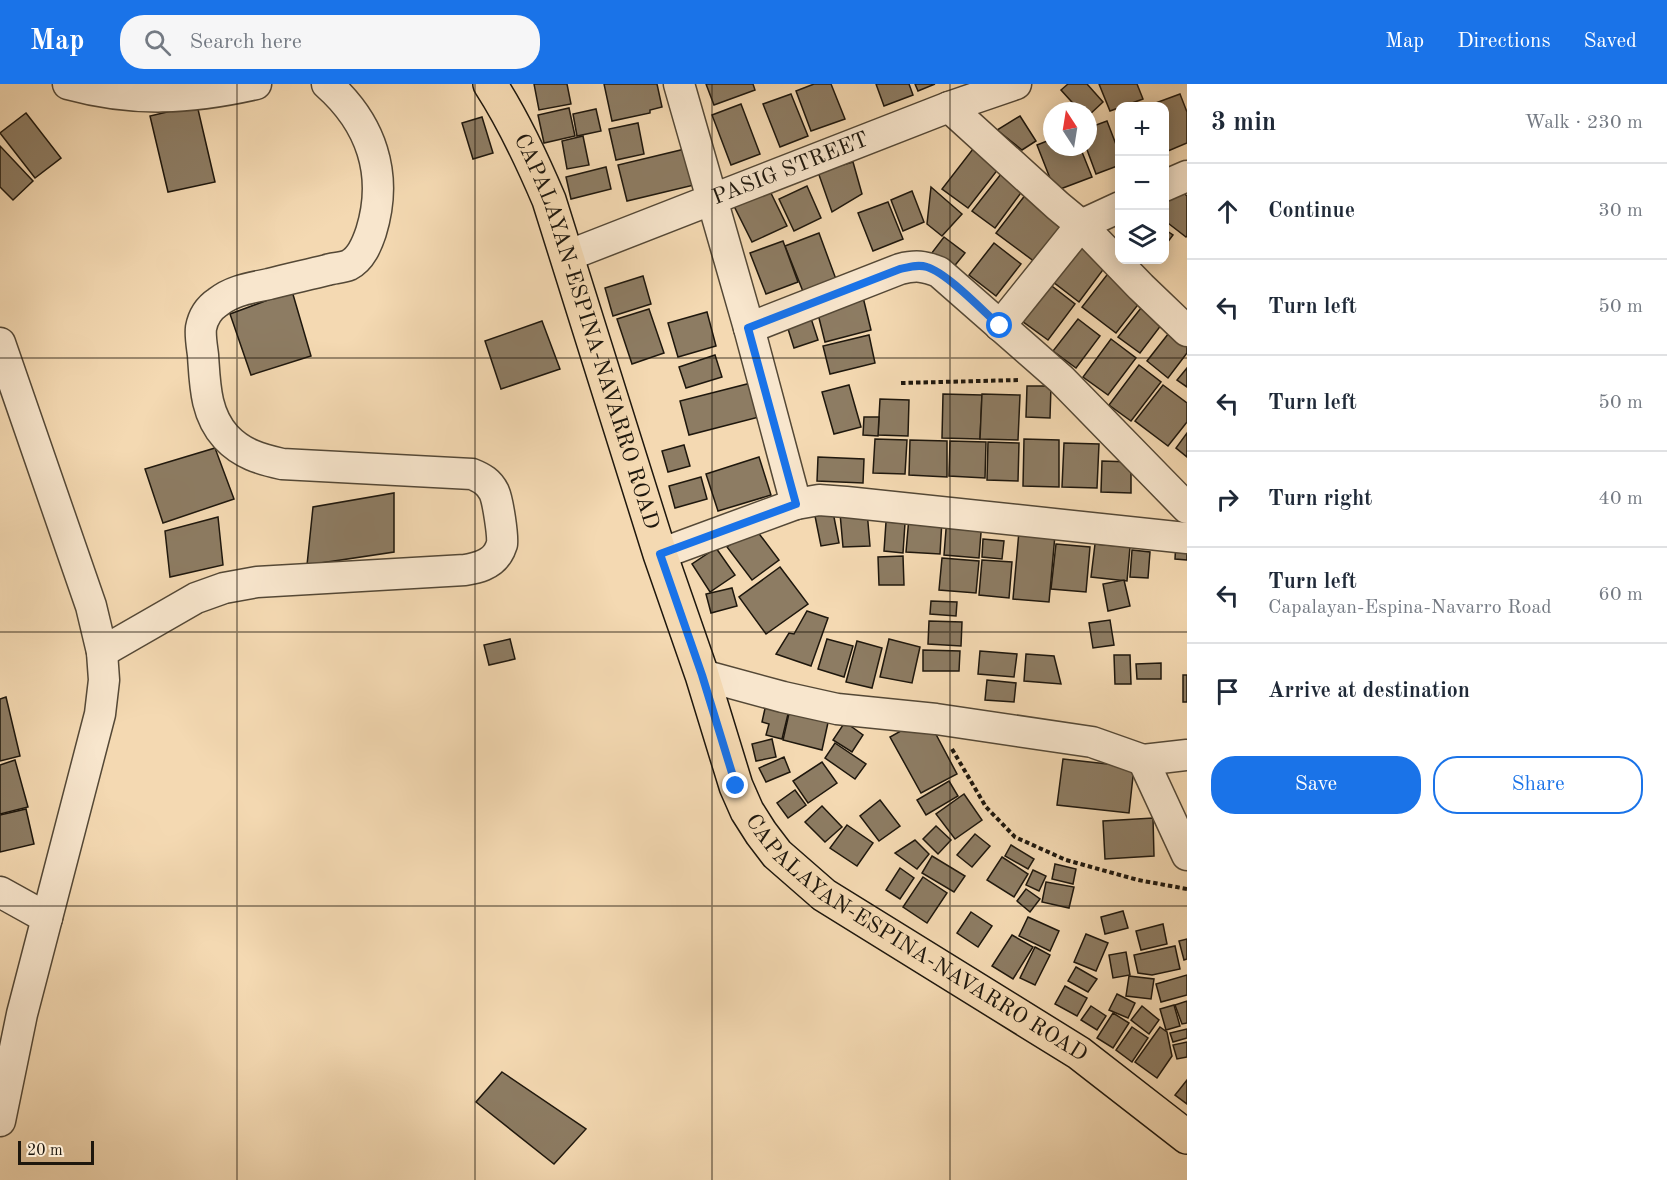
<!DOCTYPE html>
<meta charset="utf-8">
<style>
:root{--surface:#fff;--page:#f6f6f7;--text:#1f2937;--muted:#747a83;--line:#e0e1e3;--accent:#1a73e8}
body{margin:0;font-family:"Old Standard TT",serif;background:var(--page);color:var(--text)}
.controls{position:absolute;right:18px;top:18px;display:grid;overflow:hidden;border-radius:12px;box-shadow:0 3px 15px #0003}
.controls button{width:54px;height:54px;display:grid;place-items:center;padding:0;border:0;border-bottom:2px solid var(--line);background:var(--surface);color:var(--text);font:30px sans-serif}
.compass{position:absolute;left:1043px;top:18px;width:54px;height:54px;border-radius:50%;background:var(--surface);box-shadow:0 3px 15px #0003;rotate:348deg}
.scale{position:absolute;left:18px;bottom:15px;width:76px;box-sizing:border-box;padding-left:6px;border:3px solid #1e170d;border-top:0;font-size:16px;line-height:21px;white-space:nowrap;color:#1e170d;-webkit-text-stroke:4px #f8e6cd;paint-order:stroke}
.stop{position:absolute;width:18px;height:18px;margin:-14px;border:4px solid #1a73e8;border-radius:50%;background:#fff}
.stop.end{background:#1a73e8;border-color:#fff;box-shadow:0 2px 6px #0008}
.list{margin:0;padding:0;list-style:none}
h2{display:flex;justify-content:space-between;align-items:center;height:78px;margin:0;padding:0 24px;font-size:26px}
h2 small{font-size:20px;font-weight:400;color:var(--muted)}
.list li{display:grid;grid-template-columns:39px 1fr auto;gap:18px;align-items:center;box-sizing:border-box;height:96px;padding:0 24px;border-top:2px solid var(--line)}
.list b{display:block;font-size:22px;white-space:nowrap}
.list p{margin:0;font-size:20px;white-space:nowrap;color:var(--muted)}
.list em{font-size:20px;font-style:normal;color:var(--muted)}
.actions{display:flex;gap:12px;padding:18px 24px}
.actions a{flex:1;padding:14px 0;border:2px solid var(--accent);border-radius:24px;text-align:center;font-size:21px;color:var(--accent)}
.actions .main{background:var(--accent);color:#fff}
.icon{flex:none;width:33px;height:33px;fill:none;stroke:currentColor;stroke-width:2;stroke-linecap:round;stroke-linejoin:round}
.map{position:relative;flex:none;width:1187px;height:1096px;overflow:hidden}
header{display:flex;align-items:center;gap:36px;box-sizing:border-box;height:84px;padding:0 30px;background:var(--accent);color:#fff}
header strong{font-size:28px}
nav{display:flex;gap:33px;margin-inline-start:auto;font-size:21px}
.search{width:420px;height:54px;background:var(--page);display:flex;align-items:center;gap:15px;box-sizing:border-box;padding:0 21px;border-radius:24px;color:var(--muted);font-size:22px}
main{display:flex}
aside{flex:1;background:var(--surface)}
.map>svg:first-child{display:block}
</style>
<header>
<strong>Map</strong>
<div class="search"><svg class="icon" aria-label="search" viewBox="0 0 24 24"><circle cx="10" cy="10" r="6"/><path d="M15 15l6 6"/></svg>Search here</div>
<nav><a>Map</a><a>Directions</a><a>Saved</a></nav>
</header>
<main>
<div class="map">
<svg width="1187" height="1096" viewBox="0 0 1187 1096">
<rect width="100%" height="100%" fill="#f4d9b2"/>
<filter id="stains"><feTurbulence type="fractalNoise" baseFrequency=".00333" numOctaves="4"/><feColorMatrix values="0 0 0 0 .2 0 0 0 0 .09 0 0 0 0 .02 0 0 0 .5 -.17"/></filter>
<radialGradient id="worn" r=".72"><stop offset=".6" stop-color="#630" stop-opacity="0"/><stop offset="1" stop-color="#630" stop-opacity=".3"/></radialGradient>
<g fill="#8d7c63" stroke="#1e170d" stroke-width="1.5">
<path d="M534,0H567L571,20L539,26Z"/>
<path d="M604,0H657L662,23L650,26V29L612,37Z"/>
<path d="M706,0H753L755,6L714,21Z"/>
<path d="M814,0H831L845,35L811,47L796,7Z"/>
<path d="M876,0H909L913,11L884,22Z"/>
<path d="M915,0H935L918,7Z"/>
<path d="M1068,0H1087L1103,18L1088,32V27H1080L1061,6Z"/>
<path d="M1099,0H1137L1143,15L1110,27Z"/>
<path d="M791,10L808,52L780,63L763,20Z"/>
<path d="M1180,10L1187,28V59L1168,67L1164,57V22H1151L1150,21Z"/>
<path d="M741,20L760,70L731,81L712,31Z"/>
<path d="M197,21L215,98L168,108L150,32Z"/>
<path d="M569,24L575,52L544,59L538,31Z"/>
<path d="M596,25L601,47L577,52L573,30Z"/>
<path d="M26,29L61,74L35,94L0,49Z"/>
<path d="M1020,32L1036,57L1022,66L997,46Z"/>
<path d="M482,33L493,69L473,75L462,39Z"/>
<path d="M1107,37L1120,71V81L1096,90L1086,63H1088V44Z"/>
<path d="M638,39L644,70L616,76L609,45Z"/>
<path d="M583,52L589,81L567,85L562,57Z"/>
<path d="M1052,55V63H1080L1092,93L1055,107L1037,61Z"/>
<path d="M0,62L33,97L13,116L0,103Z"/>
<path d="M685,65L694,101L627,117L618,81Z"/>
<path d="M973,65L999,84L968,124L942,105Z"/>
<path d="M853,78L862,110L832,128L818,88Z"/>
<path d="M606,83L611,105L571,115L566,93Z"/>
<path d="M1001,90L1023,106L995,144L972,127Z"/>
<path d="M767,101L787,142L752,158L732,118Z"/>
<path d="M1174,101L1187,112V152L1186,153L1164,136V112Z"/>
<path d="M807,102L821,134L794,147L779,115Z"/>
<path d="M931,103L962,130L942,152L927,140Z"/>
<path d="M912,107L924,138L903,147L891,116Z"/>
<path d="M1026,110L1065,139L1035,178L996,149Z"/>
<path d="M888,118L903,155L873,167L858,129Z"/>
<path d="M1164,145L1173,151L1164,163Z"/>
<path d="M819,149L837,198L804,210L785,162Z"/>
<path d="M1080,152L1111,175L1079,218L1048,194Z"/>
<path d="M944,153L965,169L952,185L931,170Z"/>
<path d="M783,157L798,198L766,210L750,169Z"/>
<path d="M994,159L1021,180L996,212L969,191Z"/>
<path d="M1110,187L1144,213L1116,249L1082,223Z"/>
<path d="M643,192L651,220L613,232L605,204Z"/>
<path d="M1044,196L1075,220L1048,256L1015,232Z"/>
<path d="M292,207L311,272L251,291L230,230Z"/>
<path d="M862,209L871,246L825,258L816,222Z"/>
<path d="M1141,224L1162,240L1140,269L1118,253Z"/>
<path d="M649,225L664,269L632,280L617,235Z"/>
<path d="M808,225L818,256L794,264L784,232Z"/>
<path d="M707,228L716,262L678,273L668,239Z"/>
<path d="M1078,235L1100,252L1076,284L1053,267Z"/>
<path d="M542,237L560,285L501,305L485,257Z"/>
<path d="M1172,245L1187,256V269L1168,294L1147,277Z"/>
<path d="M869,251L875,279L830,290L823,262Z"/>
<path d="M1111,255L1136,274L1108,311L1083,293Z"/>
<path d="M715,271L722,293L686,304L679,283Z"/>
<path d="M1139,281L1161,298L1131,337L1109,321Z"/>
<path d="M1187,284V303L1177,296Z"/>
<path d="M751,299L759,333L689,351L680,317Z"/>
<path d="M849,301L861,343L834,350L822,308Z"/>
<path d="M1163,301L1187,319V338L1168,362L1135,337Z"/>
<path d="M1027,302H1051L1050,334L1026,333Z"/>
<path d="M943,310L982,311L980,355L942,354Z"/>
<path d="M982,310L1020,311L1018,356L980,355Z"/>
<path d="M880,315L909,316L908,352L878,351Z"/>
<path d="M864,333H879L878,352L863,351Z"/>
<path d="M1187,349V373L1176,364Z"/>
<path d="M875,355L907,356L905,390L873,389Z"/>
<path d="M1024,355L1059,356V403L1023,402Z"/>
<path d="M910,356L947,357V393L909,391Z"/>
<path d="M950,357L986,358L985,394L949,392Z"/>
<path d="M988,358L1019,359L1018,397L987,396Z"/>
<path d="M1064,359L1099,360L1097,404L1062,403Z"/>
<path d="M684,361L690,382L668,388L662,367Z"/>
<path d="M215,364L234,415L163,439L145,385Z"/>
<path d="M759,373L771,411L718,427L706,390Z"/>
<path d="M818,373L864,375L863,399L817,397Z"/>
<path d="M1102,377L1131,378V409L1101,408Z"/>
<path d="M701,393L707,415L675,424L669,402Z"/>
<path d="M394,409V468L307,481L313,423Z"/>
<path d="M867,427L870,462L843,463L840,429Z"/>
<path d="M833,428L839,459L821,462L815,432Z"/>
<path d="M218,433L223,481L170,493L165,447Z"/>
<path d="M909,433L942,436L940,470L906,468Z"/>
<path d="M947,433L982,436L979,474L944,471Z"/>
<path d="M886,438L905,439L903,469L884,467Z"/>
<path d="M754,443L779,476L752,496L727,463Z"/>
<path d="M1019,447L1055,451L1049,518L1013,515Z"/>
<path d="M983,455L1004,457L1002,475L982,473Z"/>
<path d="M1176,456L1187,457V476L1175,475Z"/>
<path d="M1056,460L1090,463L1086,508L1051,505Z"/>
<path d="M1095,460L1130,463L1127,497L1091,493Z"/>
<path d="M716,464L735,491L710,508L692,480Z"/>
<path d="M1132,466L1150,468L1148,494L1130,493Z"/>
<path d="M903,472L904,501H879L878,473Z"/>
<path d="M942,474L979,477L976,509L939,506Z"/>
<path d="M982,476L1012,478L1009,514L979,511Z"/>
<path d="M780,483L808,520L766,550L739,513Z"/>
<path d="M1124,496L1130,522L1108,527L1103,500Z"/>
<path d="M732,504L737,522L711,529L706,510Z"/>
<path d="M931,517L957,518L956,532L930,530Z"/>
<path d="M807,527L828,534L811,582L776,570L789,549L794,550Z"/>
<path d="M1110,536L1114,561L1093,564L1089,539Z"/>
<path d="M929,537L962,538L961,562L928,560Z"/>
<path d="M510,555L515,575L489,581L484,561Z"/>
<path d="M827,555L853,562L844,593L818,585Z"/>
<path d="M889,555L920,563L912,599L880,593Z"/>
<path d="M857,557L882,564L872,604L846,598Z"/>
<path d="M923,566L960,567L959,587H923Z"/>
<path d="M980,567L1017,570L1014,593L978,590Z"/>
<path d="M1026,570L1054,572L1061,600L1024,597Z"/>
<path d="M1114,571H1130L1131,600H1115Z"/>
<path d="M1161,579V595H1137L1136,580Z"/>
<rect x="1183" y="591" width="4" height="27"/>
<path d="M987,596L1016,599L1014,618L985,616Z"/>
<path d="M6,613L20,672L0,677V615Z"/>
<path d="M766,620L789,626L782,655L766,651L769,640L762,638Z"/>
<path d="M790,625L829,634L822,666L783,656Z"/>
<path d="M845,638L863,651L852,668L833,656Z"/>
<path d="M915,639L931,641L957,690L921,709L890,653Z"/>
<path d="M772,655L776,673L756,677L752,660Z"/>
<path d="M835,659L866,680L855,695L825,674Z"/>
<path d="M784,673L790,688L766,698L759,684Z"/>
<path d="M1063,675L1134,683L1129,729L1057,721Z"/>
<path d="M15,676L28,723L0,730V681Z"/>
<path d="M822,678L837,699L808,719L793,697Z"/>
<path d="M949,697L958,712L926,731L917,716Z"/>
<path d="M795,706L806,721L788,734L777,719Z"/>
<path d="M964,710L982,736L955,755L936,730Z"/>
<path d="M880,716L900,742L879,757L860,732Z"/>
<path d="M822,722L842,743L825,758L805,738Z"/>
<path d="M26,725L34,760L0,768V731Z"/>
<path d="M1153,734L1154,772L1105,775L1103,737Z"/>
<path d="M847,741L873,759L857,782L830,764Z"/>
<path d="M936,742L951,756L938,770L923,755Z"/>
<path d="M975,750L990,762L972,783L957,771Z"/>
<path d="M915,756L929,770L917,785L895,769Z"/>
<path d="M1011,761L1034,775L1028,785L1005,772Z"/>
<path d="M932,772L965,792L954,808L922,789Z"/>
<path d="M1002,773L1028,790L1014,813L987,796Z"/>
<path d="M1055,780L1076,785L1073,800L1052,795Z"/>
<path d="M900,784L914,794L900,815L886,806Z"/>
<path d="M1033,786L1046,792L1039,807L1026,801Z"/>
<path d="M923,793L947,809L927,839L903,823Z"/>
<path d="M1046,798L1074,803L1069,824L1042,818Z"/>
<path d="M1026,805L1040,815L1030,828L1017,817Z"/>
<path d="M1123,827L1128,844L1105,850L1101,833Z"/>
<path d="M971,828L992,842L978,863L957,849Z"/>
<path d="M1028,833L1059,847L1050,867L1019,852Z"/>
<path d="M1163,840L1167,860L1141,866L1136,847Z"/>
<path d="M1086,850L1108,859L1096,887L1074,878Z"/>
<path d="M1012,851L1033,863L1013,895L992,882Z"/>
<path d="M1187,855V875L1184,876L1179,857Z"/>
<path d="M1175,862L1180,885L1152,891L1138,889L1134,871Z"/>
<path d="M1035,863L1050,871L1035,901L1020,894Z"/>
<path d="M1126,868L1130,891L1113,894L1109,871Z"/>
<path d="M1076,883L1097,895L1088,908L1068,897Z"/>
<path d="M1187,891V911L1161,918L1156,900Z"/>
<path d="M1129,892L1154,895L1151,915L1126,912Z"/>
<path d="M1065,902L1087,914L1077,932L1055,920Z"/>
<path d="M1117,910L1135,919L1128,934L1109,926Z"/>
<path d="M1187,917V939L1182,940L1175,921Z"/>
<path d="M1174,921L1180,942L1166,946L1160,925Z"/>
<path d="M1091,922L1106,932L1097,946L1081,936Z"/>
<path d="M1142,922L1159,936L1149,950L1131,936Z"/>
<path d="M1113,929L1129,939L1113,964L1097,954Z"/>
<path d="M1132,943L1148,954L1132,978L1116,966Z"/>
<path d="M1160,943L1167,948L1172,972L1157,994L1135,978Z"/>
<path d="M1187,945V954L1173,958L1170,949Z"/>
<path d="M1187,958V973L1177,975L1173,961Z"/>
<path d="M502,988L586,1045L554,1080L476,1018Z"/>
<path d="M1187,996V1020L1175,1011Z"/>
</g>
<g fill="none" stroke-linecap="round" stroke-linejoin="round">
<g stroke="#544836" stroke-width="33">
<g id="minor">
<path d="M68,0C134,18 190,15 256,0"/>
<path d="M679,0L749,244L796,420"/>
<path d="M949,23L1058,122L1081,141L1141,203L1187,247"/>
<path d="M1164,102L1187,92"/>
<path id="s1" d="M567,172L949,23L1016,0"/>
<path d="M1000,242L1081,141L1120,123"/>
<path d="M749,244L900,185C916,181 924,182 939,188L1061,295L1187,424"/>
<path d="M0,259L91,522L102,568L104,596L100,630L22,930L0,1037"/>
<path d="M660,470L796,420L819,416L846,418L1187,454"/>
<path d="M102,568L196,514L224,504L257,498L465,486C477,484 491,481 498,469C500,466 501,463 502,460C503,451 498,417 494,408C489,398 482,394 472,390L282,380C260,375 242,370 226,353C205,330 205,300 203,271C202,263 200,252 201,244C203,233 209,224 218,218C233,206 251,204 269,200C288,195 307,191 327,186C333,184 342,184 349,181C361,175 367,160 371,148C389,90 371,39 327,0"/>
<path d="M702,591L783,613L837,625L936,635L1092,658L1143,676L1187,671"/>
<path d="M1143,676L1187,771"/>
<path d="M0,808L47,834"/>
</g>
</g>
<g stroke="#1e170d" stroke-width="36">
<g id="major">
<path id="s2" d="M490,0C514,37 532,76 549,116L660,470L702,591L736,702L747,727L761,749L777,770L824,811L1079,969L1187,1053"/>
</g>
</g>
<g stroke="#1e170d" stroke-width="4" stroke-dasharray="4.5 3" stroke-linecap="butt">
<path d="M901,299L1020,296"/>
<path d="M952,665L986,723L1015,753L1066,776L1138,796L1187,805"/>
</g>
<use href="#minor" stroke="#f8e6cd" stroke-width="30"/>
<use href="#major" stroke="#f4d9b2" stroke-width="33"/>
</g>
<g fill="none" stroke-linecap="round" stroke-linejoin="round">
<path stroke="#1a73e8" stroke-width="8" d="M736,702L702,591L660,470L796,420L748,244L900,185C909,183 918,180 927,183C947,189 983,227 1000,242"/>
</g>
<path fill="none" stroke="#1e170d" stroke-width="1.5" stroke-opacity="0.55" d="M237,0V1096M475,0V1096M712,0V1096M950,0V1096M0,274H1187M0,548H1187M0,822H1187"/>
<g text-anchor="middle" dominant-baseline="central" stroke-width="4.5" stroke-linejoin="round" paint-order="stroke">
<g font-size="22" fill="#1e170d" stroke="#f8e6cd">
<text stroke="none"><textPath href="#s1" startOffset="240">PASIG STREET</textPath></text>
<text stroke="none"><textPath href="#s2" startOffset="267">CAPALAYAN-ESPINA-NAVARRO ROAD</textPath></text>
<text stroke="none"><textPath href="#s2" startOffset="987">CAPALAYAN-ESPINA-NAVARRO ROAD</textPath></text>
</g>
</g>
<rect width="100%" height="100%" filter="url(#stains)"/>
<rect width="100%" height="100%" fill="url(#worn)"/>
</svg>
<div class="controls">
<button>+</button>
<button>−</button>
<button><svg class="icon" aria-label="layers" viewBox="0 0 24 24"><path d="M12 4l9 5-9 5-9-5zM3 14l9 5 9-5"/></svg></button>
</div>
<svg class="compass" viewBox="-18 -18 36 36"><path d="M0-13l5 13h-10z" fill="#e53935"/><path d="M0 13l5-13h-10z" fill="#747a83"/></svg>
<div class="scale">20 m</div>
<div class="stop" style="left:1000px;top:242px"></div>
<div class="stop end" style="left:736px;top:702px"></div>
</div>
<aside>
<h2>3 min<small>Walk · 230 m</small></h2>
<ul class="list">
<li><svg class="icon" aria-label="ahead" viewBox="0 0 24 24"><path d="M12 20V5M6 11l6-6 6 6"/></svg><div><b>Continue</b></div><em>30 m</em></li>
<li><svg class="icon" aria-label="left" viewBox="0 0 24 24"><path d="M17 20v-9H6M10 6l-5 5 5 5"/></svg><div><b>Turn left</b></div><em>50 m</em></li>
<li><svg class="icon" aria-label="left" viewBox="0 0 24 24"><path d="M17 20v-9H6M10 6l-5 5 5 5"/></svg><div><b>Turn left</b></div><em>50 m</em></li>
<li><svg class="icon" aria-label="right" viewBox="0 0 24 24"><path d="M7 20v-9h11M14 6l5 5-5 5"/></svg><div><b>Turn right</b></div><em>40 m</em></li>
<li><svg class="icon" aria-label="left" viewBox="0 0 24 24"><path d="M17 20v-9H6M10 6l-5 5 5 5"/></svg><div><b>Turn left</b><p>Capalayan-Espina-Navarro Road</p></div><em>60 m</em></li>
<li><svg class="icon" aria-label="arrive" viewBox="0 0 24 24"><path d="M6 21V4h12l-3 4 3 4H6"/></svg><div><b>Arrive at destination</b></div></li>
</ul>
<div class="actions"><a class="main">Save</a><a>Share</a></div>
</aside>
</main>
